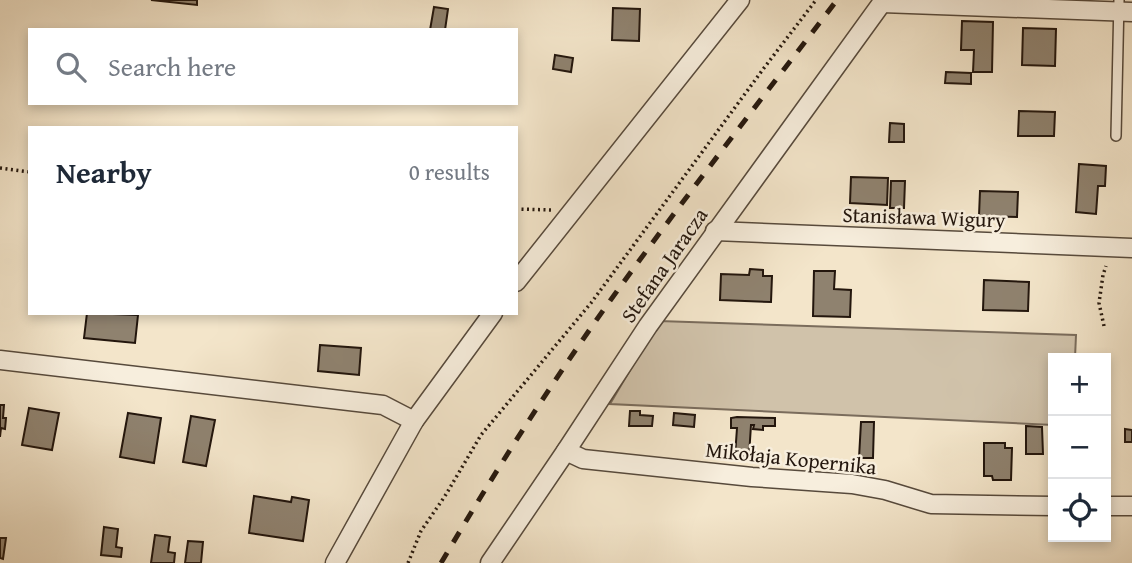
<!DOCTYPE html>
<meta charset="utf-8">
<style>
:root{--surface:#fff;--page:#f2f2f3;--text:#1f2937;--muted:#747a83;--line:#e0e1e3}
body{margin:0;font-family:"Gentium Book Plus",serif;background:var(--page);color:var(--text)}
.controls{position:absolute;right:21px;bottom:21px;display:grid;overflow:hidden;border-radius:0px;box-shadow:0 4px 10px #0003}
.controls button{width:63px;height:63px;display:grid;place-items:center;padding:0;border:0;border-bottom:2px solid var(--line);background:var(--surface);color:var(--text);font:35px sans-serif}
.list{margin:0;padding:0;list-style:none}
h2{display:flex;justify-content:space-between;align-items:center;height:91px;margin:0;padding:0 28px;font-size:30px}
h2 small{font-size:23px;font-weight:400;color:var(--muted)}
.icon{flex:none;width:38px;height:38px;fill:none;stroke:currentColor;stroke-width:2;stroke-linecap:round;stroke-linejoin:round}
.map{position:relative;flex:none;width:1132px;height:563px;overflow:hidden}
.search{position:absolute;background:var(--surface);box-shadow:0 4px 10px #0003;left:28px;top:28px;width:490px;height:77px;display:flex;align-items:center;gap:18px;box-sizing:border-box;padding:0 24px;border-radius:0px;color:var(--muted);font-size:26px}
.panel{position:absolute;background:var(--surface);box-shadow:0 4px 10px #0003;left:28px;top:126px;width:490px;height:189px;border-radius:0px}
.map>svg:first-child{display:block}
</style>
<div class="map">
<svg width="1132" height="563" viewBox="0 0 1132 563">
<rect width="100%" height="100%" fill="#f3e5ca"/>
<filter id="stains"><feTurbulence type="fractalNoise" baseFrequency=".00286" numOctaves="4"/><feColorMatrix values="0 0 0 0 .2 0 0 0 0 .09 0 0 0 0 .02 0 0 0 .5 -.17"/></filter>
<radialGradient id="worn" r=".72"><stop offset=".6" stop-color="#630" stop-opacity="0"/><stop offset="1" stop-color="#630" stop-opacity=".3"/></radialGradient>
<path fill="#d0c2aa" stroke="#7a6c5c" stroke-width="2" d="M659,321L1076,335L1075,358H1053V425L610,404Z"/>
<g fill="#8f826f" stroke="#23160d" stroke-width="2">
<path d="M151,0H197V5Z"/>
<path d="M434,7L448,9L445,30H430Z"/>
<path d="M613,8L640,9L639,41L612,40Z"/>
<path d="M962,21L993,22L992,72H973L974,50H961Z"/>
<path d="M1023,28L1056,29L1055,66L1022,65Z"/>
<path d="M555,55L573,58L571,72L553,69Z"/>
<path d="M946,72L971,73V84L945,83Z"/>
<path d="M1019,111L1055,112L1054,136H1018Z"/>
<path d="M890,123L904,124V142H889Z"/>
<path d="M1079,164L1106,166L1105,186H1098L1096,214L1076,212Z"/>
<path d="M851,177L888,178L887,205L850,203Z"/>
<path d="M891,181H905L904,208H890Z"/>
<path d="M980,191L1018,192L1017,217L979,216Z"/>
<path d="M750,269L763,270V276H772L771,302L720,300L721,274L749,275Z"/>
<path d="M814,271H835L834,289L851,290L850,317L813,316Z"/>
<path d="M984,280L1029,282L1028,311L983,310Z"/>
<path d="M87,313L138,315L135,343L84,338Z"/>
<path d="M320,345L361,348L359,375L318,371Z"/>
<path d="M0,405H4L3,418H6L5,429L1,428L0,437Z"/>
<path d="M29,408L59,413L52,450L22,445Z"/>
<path d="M630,411H640V415L653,416L652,426H629Z"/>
<path d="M128,413L161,418L154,463L120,457Z"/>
<path d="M674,413L695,415L694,427L673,425Z"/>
<path d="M191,416L215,420L206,466L183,462Z"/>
<path d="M737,417L775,418V426H763V430L753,429L754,425H751L749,456H735L737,428H731V418Z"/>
<path d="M861,422H874L873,458H859Z"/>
<path d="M1026,426L1042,427L1043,454H1026Z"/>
<path d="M1125,429L1132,430V442H1125Z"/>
<path d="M984,443H1005V448H1012L1011,480H993L992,476H984Z"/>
<path d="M254,496L291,502L292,497L309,500L303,541L249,533Z"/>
<path d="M104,527L118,529L116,547L122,548L121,557L101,555Z"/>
<path d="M155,535L170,537L168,552L175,553L174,563H151Z"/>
<path d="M0,538H6L3,559L0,558Z"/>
<path d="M188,541L203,542L201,563H185Z"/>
</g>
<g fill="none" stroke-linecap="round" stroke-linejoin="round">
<g stroke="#574a3c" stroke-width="12">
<path id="lane" d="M1116,136L1119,0"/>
</g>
<g stroke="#574a3c" stroke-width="21">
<g id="street">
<path d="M882,3L1132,12"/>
<path d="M715,231L1132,248"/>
<path d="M516,282L740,0"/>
<path d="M0,360L383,405L414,421"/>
<path d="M566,451L583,459L752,477L852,484L885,490L931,504L1053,506"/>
<path d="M1106,506H1132"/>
<path d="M335,563L414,421L493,313"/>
<path d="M490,563L566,451L648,326L884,0"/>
</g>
</g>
<g stroke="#23160d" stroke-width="3.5" stroke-dasharray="2 3.5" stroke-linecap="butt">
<path d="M0,168L30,172"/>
<path d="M516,209L552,210"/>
<path d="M1104,326L1099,303L1103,275L1106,266"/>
<path d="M408,563L421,531L445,496L481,435L591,303L764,68L816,0"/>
</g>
<use href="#lane" stroke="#f7eedd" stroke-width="9"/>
<use href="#street" stroke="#f7eedd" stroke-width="18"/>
<path stroke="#23160d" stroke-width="5" stroke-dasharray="12 12" stroke-linecap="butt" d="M441,563C493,475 548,388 607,305C681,202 760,101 837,0"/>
</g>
<g text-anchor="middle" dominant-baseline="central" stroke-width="5" stroke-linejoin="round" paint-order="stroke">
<g font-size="21" fill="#23160d" stroke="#f7eedd">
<text transform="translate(924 217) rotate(2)">Stanisława Wigury</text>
<text transform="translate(664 265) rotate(-55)">Stefana Jaracza</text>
<text transform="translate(791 458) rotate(6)">Mikołaja Kopernika</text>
</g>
</g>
<rect width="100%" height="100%" filter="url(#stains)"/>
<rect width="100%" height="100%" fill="url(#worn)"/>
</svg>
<div class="controls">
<button>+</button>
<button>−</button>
<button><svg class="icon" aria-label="locate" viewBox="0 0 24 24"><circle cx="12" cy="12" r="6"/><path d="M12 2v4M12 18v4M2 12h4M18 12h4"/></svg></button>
</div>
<div class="search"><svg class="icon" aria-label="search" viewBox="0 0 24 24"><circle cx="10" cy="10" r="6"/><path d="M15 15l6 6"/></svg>Search here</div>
<section class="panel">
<h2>Nearby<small>0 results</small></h2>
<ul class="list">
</ul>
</section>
</div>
